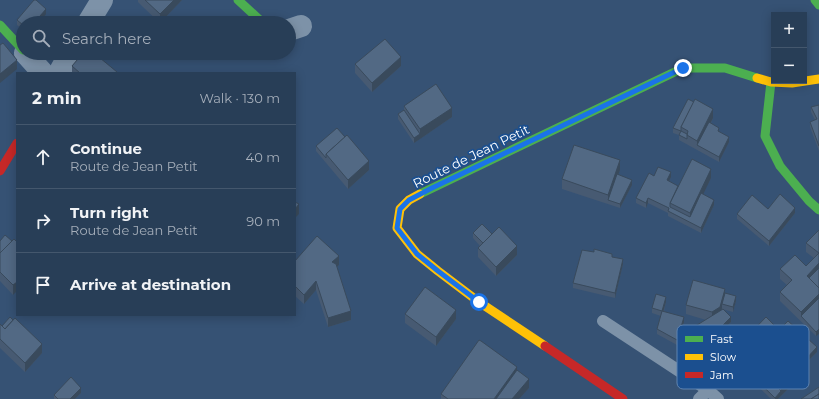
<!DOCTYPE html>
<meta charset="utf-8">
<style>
:root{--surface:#283e57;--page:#344961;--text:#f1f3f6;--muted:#a5aeba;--line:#44576d}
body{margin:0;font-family:Montserrat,sans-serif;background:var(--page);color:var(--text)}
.controls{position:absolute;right:12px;top:12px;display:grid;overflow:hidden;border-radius:0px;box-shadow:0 2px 10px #0003}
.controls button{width:36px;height:36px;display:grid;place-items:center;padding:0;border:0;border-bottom:1px solid var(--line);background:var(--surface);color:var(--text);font:20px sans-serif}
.stop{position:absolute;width:12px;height:12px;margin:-9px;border:3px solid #1a73e8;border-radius:50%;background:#fff}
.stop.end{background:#1a73e8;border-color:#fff;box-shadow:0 1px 4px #0008}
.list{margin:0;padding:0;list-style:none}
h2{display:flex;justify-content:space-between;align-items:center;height:52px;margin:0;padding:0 16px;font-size:17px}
h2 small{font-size:13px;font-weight:400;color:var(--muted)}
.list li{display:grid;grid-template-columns:26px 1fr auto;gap:12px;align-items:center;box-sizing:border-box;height:64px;padding:0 16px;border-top:1px solid var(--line)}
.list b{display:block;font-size:15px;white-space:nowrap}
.list p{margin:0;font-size:13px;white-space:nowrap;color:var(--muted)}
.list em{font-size:13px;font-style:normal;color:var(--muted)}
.icon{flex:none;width:22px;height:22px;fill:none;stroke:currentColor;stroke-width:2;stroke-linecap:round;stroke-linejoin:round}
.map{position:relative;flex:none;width:819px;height:399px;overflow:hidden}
.search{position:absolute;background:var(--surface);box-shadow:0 2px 10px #0003;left:16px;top:16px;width:280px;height:44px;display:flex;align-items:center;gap:10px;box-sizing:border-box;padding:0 14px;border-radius:22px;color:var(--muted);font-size:15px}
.panel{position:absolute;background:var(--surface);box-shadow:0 2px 10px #0003;left:16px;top:72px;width:280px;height:244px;border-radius:0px}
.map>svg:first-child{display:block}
</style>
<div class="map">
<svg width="819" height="399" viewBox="0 0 819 399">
<rect width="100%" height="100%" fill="#365274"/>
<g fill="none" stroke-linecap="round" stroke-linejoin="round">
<g stroke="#7d92a8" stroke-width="12">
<path d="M603,321L708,390L718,399"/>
<path d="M699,399L708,390"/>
</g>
<g stroke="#7d92a8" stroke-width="22">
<path d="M88,23L102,0"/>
<path d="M289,30L301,26"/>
<path d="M25,53L43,73"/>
<path d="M59,73L70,53"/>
</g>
<g stroke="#4caf50" stroke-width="9">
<path d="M238,0L263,23"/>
<path d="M815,0L819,5"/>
<path d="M0,25L23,50"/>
<path d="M771,82L765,136L780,166L809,201L819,210"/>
<path d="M420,194L683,68H725L757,78"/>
</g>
<g stroke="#ffc107" stroke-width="9">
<path d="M757,78L771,82L792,83L819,79"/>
<path d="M420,194L409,200L400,209L397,228L417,254L438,271L479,302L545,346"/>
</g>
<g stroke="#c62828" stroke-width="9">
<path d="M0,171L17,143"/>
<path d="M545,346L623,399"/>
</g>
</g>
<g fill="#475a72">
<path d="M138,0H182L160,23L143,7L138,2Z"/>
<path d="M46,14L23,23V30L17,25V20Z"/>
<path d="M355,64L401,66L372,92L355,73Z"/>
<path d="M72,66L117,73H72Z"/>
<path d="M819,105V151L810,127V122L815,120L811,112V107Z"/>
<path d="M404,106L452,117L414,143L398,119V114L404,110Z"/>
<path d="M713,118L711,123L729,142L719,162L679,140V135L673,133V128Z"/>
<path d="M316,146L369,170L348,189L316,151Z"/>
<path d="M620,170L618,175L632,185L620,208L562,189V179Z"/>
<path d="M654,176L671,177L669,181L678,186L711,178L703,194L714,205L701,233L668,216V213L648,203L646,208L636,203V198Z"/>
<path d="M795,213L769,246L737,219V214Z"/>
<path d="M819,230L816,336L780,301V292L787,285L780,279V269L806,266L814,258L806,252V243Z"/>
<path d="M473,233L492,234L517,255L496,276L478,257V248L480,246L473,238Z"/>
<path d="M0,241L17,242L13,295L0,281Z"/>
<path d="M612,257L623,264L615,298L573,288V283Z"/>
<path d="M295,261L339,265L337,266L351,320L328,327L316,290L304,304L295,296Z"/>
<path d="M725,293L736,301L733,312L722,309V308L721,310L731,322L703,350L689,335V330L706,320L686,314V305Z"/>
<path d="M666,302L664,311L684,322L677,345L657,334V329L661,316L652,313V308Z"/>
<path d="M405,314L456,319L436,346L405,323Z"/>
<path d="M0,324L42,353L25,372L0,348Z"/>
<path d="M779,330L817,352L799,370V378L778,399H771L732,361V356L739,349V345Z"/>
<path d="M517,370L529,388L519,399H441V394Z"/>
<path d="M81,393L75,399H54V395Z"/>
</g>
<g fill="#394a5c">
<path d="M174,0H182L160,23V14Z"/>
<path d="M46,9V14L39,23H34Z"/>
<path d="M401,57V66L372,92V83Z"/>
<path d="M17,60V69L0,83V74Z"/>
<path d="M452,108V117L420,139V129Z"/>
<path d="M713,109V118L699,146L697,145V141Z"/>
<path d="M420,134V139L414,143V138Z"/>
<path d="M729,137V142L719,162V157Z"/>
<path d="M620,160V170L609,200H608V195Z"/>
<path d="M369,161V170L348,189V180Z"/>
<path d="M711,169V178L690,222V213Z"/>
<path d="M671,172V177L667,185V180Z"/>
<path d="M632,180V185L620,208V204Z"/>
<path d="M648,198V203L646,208V203Z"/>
<path d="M714,200V205L701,233V228Z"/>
<path d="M299,204V214L295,218V209Z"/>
<path d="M795,208V213L769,246V241Z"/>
<path d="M517,246V255L496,276V267Z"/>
<path d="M339,256V265L332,271V262Z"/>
<path d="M623,259V264L615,298V293Z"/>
<path d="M819,263V273L809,282L807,276Z"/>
<path d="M316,281V290L304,304V295Z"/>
<path d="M17,282V291L13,295V285Z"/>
<path d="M725,289V298L722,304V308L720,316L712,321V312Z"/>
<path d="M819,294V303L801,316V312Z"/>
<path d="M736,296V301L733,312V307Z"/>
<path d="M666,297V302L662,316V311Z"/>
<path d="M456,310V319L436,346V337Z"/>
<path d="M351,311V320L328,327V318Z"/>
<path d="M684,317V322L677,345V340Z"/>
<path d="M731,317V322L703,350V345Z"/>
<path d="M819,329V334L816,336V332Z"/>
<path d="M42,344V353L25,372V363Z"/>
<path d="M817,347V352L799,370V378L781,396V387L795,365L805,356Z"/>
<path d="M517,367V379L503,399H494Z"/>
<path d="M529,379V388L519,399H512Z"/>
<path d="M81,388V393L75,399H70Z"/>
<path d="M781,391V396L778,399H775V398Z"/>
</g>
<g fill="#526984" stroke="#394a5c">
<path d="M34,0H36L46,9L34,23H23V25L17,20Z"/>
<path d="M145,0H174L160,14Z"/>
<path d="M385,39L401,57L372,83L355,64Z"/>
<path d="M3,43L17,60L0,74V45Z"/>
<path d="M83,53H94L117,72L116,73H80L72,66Z"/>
<path d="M436,84L452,108L420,129L404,106Z"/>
<path d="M688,99L694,102L681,127V131L673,128Z"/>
<path d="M695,99L713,109L697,141L687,135L688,131L681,127Z"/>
<path d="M819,105V146L810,122L817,119L811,107Z"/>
<path d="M404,110L420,134L414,138L398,114Z"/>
<path d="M709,122L719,128L718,131L729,137L719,157L697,145Z"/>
<path d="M337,128L345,137L326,154V158L316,146Z"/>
<path d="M681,131L687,134V139L679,135Z"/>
<path d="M347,135L369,161L348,180L326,154Z"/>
<path d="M574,145L620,160L608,195L562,179Z"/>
<path d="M692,159L711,169L690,213L670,203Z"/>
<path d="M658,167L671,172L667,180L678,186L670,203V207L690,217L701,193L714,200L701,228L668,211L669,208L648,198L646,203L636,198L649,173L654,176Z"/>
<path d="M617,174L632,180L620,204L608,200Z"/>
<path d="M780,194L795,208L769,241L737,214L752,195L768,209Z"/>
<path d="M295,202L299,204L295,209Z"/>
<path d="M482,224L492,234L483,243L473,233Z"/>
<path d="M499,227L517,246L496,267L478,248Z"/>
<path d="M819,230V263L807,276L819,288V294L801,312L780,292L792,280L780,269L795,255L806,266L819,253L806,243Z"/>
<path d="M5,235L12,241L0,253V241Z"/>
<path d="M317,236L339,256L332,262L336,264L351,311L328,318L316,281L304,295L295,286V261Z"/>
<path d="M14,239L17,242V282L13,285L0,272V253Z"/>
<path d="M594,249L612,254V257L623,259L615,293L573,283L582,250L594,252Z"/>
<path d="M819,268V288L809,278Z"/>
<path d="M693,280L725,289L720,307L712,312L686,305Z"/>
<path d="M425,287L456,310L436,337L405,314Z"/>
<path d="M725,293L736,296L733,307L722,304Z"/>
<path d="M656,294L666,297L662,311L652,308Z"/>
<path d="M819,298V329L816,332L801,316Z"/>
<path d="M723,309L731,317L703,345L689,330Z"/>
<path d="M662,311L684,317L677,340L657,329Z"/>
<path d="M10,317L13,320L5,329L2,326Z"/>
<path d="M766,317L805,356L795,365L799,369L781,387L739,345Z"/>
<path d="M15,318L42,344L25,363L0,339V324L5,329Z"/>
<path d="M788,321L817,347L805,360V356L779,330Z"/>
<path d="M479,340L481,341L517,367L494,399H448L441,394Z"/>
<path d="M739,349L781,391L775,398L732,356Z"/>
<path d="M517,370L529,379L512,399H496Z"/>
<path d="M71,377L81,388L70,399H58L54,395Z"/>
<path d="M819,387V394L811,399H801Z"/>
<path d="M819,394V399H811Z"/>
</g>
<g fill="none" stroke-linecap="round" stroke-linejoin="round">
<path stroke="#1a73e8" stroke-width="5" d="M479,302L438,271L417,254L397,228L400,209L409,200L432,188L683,68"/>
</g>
<g text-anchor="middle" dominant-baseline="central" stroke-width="3.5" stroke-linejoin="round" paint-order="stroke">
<g font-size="13" fill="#fff" stroke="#1b4f8f">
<text transform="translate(471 156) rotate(-26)">Route de Jean Petit</text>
</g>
</g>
<rect x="677" y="325" width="132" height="64" rx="6" fill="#1b4f8f" stroke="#5f84b1" stroke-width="1"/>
<rect x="685" y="336" width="18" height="6" fill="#4caf50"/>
<rect x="685" y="354" width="18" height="6" fill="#ffc107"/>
<rect x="685" y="372" width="18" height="6" fill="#c62828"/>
<g font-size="11" fill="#fff">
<text x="710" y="343">Fast</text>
<text x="710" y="361">Slow</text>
<text x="710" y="379">Jam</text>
</g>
</svg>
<div class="controls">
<button>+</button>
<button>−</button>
</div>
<div class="stop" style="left:479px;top:302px"></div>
<div class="stop end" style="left:683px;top:68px"></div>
<div class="search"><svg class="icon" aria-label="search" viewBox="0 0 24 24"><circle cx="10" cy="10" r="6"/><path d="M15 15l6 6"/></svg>Search here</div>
<section class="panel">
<h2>2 min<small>Walk · 130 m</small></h2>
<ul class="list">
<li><svg class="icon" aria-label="ahead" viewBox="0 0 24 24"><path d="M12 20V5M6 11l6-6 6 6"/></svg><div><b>Continue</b><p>Route de Jean Petit</p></div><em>40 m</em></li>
<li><svg class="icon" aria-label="right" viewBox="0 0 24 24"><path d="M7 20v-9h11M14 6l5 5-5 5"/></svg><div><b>Turn right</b><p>Route de Jean Petit</p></div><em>90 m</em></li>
<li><svg class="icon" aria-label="arrive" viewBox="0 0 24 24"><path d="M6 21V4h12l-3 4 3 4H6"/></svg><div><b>Arrive at destination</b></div></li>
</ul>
</section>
</div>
